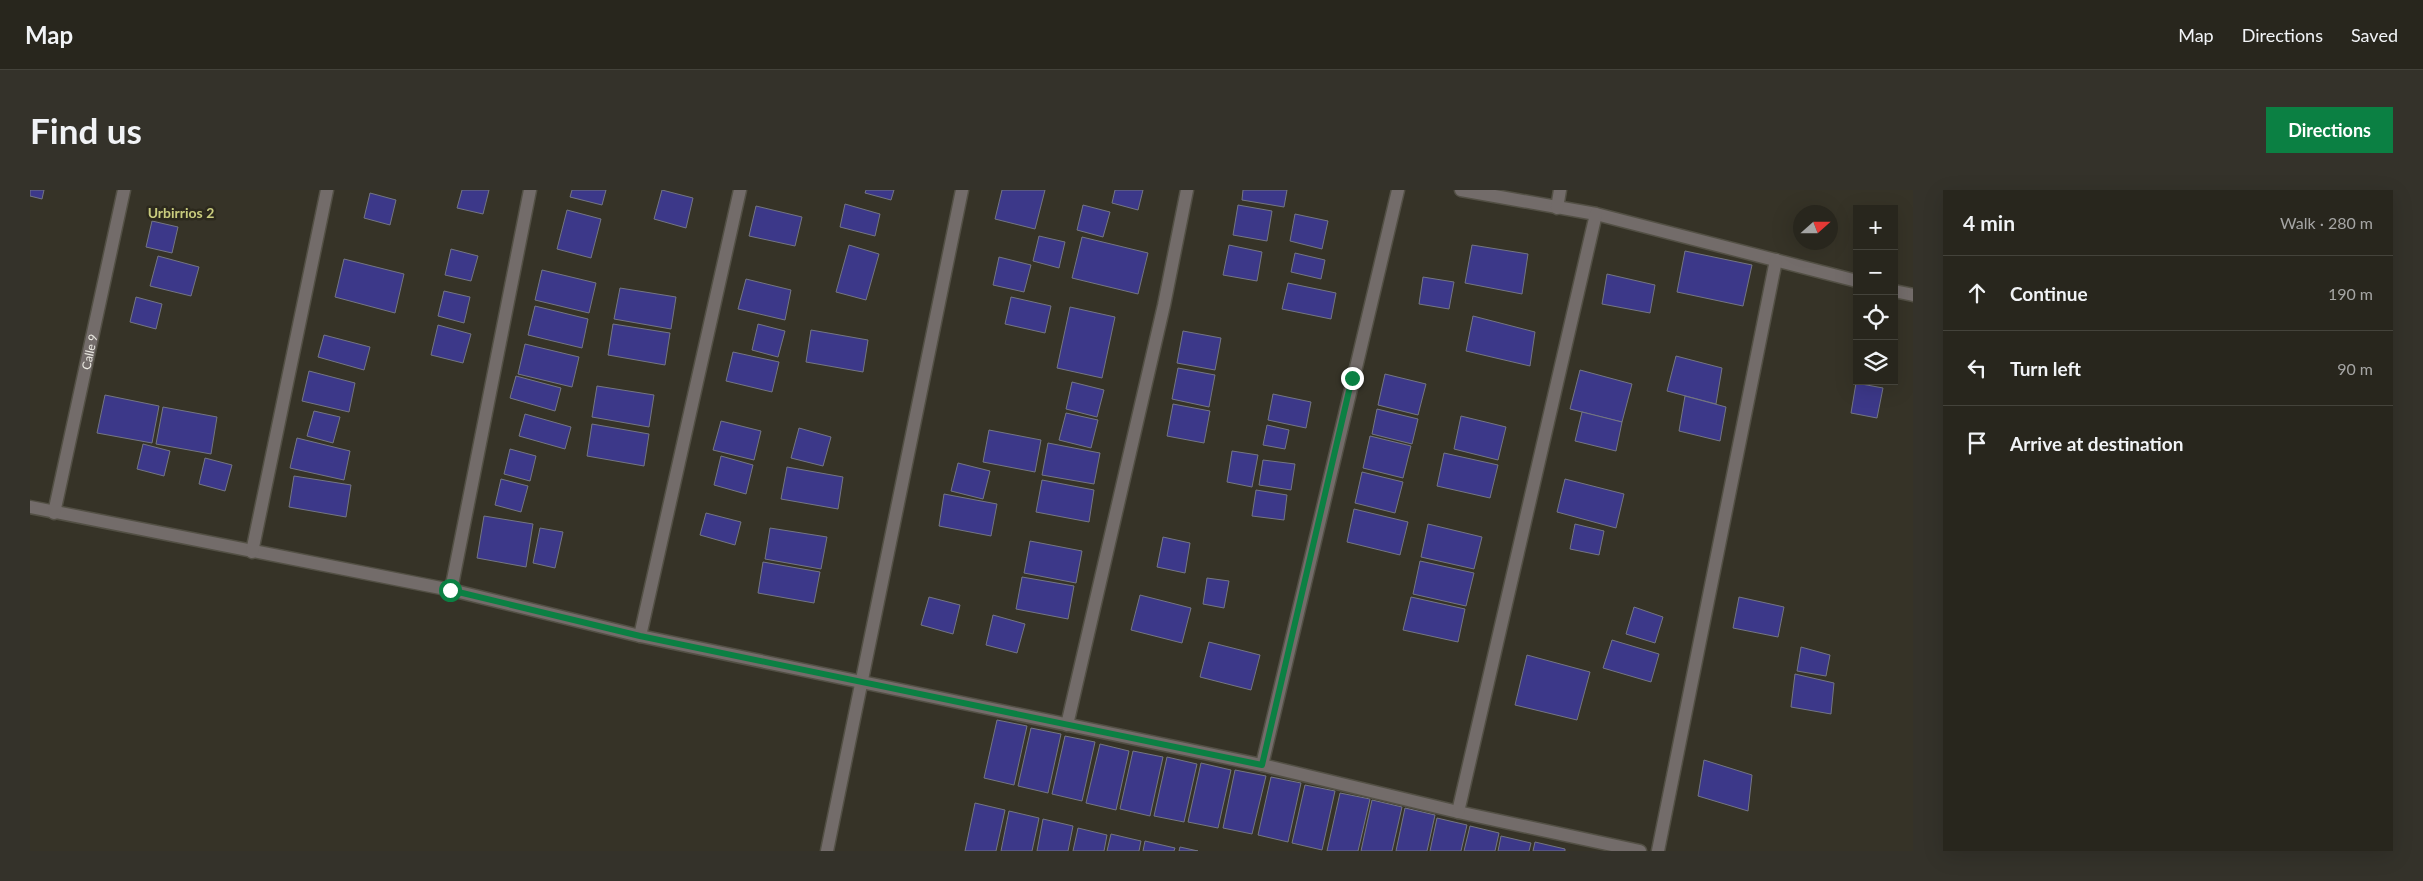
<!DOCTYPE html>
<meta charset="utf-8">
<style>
:root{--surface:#28261d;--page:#34322a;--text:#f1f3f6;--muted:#a5a5a4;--line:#44433b;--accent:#0b8043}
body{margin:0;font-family:Lato,sans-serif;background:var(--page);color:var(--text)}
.controls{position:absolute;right:15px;top:15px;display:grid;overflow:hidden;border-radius:0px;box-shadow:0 5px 20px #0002}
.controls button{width:45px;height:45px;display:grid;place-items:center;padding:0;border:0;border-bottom:1px solid var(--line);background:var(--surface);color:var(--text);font:25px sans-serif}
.compass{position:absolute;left:1763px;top:15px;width:45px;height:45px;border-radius:50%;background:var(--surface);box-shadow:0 5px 20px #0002;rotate:69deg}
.stop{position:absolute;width:15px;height:15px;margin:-11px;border:4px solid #0b8043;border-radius:50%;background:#fff}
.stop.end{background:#0b8043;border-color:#fff;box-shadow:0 1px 5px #0008}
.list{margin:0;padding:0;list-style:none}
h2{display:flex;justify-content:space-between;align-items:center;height:65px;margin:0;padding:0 20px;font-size:21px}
h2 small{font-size:16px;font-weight:400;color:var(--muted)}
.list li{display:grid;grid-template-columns:32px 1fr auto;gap:15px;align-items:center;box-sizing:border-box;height:75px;padding:0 20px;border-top:1px solid var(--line)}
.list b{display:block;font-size:19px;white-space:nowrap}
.list em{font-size:16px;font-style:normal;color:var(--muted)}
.icon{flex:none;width:28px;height:28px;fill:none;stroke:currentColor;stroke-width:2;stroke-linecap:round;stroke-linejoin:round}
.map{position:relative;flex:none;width:1883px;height:661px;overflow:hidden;border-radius:0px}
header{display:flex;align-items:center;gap:30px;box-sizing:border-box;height:70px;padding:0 25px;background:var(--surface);border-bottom:1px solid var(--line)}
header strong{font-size:24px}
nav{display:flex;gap:28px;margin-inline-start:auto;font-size:18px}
.intro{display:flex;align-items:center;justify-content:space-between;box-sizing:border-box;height:120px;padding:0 30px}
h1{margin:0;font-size:35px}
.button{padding:12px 22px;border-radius:0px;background:var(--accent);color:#fff;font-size:18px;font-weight:700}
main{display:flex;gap:30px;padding:0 30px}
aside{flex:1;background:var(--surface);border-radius:0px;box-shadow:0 5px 20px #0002}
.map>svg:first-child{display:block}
</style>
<header>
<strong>Map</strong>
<nav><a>Map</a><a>Directions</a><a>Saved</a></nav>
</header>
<div class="intro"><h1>Find us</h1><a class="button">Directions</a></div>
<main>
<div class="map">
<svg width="1883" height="661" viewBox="0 0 1883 661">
<rect width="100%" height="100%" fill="#363327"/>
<g fill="#3c3889" stroke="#747683">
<path d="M0,0H14L12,9L0,6Z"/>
<path d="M432,0H459L453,24L427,18Z"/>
<path d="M542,0H576L572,15L540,7Z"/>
<path d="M632,0L663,8L656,38L624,29Z"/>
<path d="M836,0H864L861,10L835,3Z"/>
<path d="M972,0H1015L1005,39L965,29Z"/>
<path d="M1085,0H1113L1108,20L1082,13Z"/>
<path d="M1213,0H1257L1254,17L1212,10Z"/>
<path d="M340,3L366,10L360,35L334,28Z"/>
<path d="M815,14L850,24L845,46L810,37Z"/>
<path d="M1053,15L1080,22L1073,47L1047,40Z"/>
<path d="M1208,15L1242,21L1237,51L1203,45Z"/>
<path d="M726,16L772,27L765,56L719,46Z"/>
<path d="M537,20L571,29L561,68L527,59Z"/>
<path d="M1265,24L1298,31L1292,59L1260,51Z"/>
<path d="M122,31L148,37L142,63L116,57Z"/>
<path d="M1009,46L1035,52L1029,78L1003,71Z"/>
<path d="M1052,47L1118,63L1108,104L1042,88Z"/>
<path d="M819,55L849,64L836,110L806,102Z"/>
<path d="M1199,55L1232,62L1227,91L1193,85Z"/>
<path d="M1442,55L1498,64L1492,104L1435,93Z"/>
<path d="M421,59L448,66L441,91L415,85Z"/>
<path d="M1655,61L1722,75L1713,116L1647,102Z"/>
<path d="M1265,63L1295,70L1291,89L1261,82Z"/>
<path d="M128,66L169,77L161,106L120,96Z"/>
<path d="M969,67L1001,75L994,102L963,95Z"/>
<path d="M314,69L374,84L365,123L305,107Z"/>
<path d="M512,80L566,93L559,123L505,110Z"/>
<path d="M1577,84L1625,95L1620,123L1572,114Z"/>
<path d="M1393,87L1424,92L1419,119L1389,114Z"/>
<path d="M716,89L761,100L755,130L708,119Z"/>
<path d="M1258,93L1306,103L1301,129L1252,119Z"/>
<path d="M590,98L646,107L641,139L584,129Z"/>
<path d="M414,101L440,107L434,133L408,126Z"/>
<path d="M106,107L132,114L126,139L100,132Z"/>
<path d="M981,107L1021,116L1015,143L975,134Z"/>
<path d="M505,116L558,129L552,158L498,145Z"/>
<path d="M1040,117L1085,127L1072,188L1027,178Z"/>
<path d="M1443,126L1505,142L1500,176L1436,161Z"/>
<path d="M583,134L640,143L635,175L578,165Z"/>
<path d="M728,134L755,141L748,167L722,160Z"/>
<path d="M408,135L441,144L433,173L401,165Z"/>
<path d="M781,140L838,150L833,182L776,172Z"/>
<path d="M1153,141L1191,148L1185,180L1147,173Z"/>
<path d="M294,145L340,157L334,180L288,167Z"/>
<path d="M495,154L549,167L542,197L488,184Z"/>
<path d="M703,162L749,172L742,202L696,191Z"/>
<path d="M1646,166L1692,178L1686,214L1637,201Z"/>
<path d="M1148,178L1185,185L1179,217L1142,209Z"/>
<path d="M1550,180L1602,194L1592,232L1540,219Z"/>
<path d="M279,181L325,193L319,222L272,211Z"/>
<path d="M1355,184L1396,194L1388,225L1348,215Z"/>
<path d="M486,186L531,198L525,221L480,208Z"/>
<path d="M1042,192L1074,200L1067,227L1036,219Z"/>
<path d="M1826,193L1853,198L1847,228L1821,223Z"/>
<path d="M567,196L624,205L619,237L562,227Z"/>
<path d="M1243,204L1281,212L1276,238L1238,230Z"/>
<path d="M75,205L129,216L122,253L67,243Z"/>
<path d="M1655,206L1696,217L1690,251L1649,241Z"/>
<path d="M1143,214L1180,221L1174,253L1137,246Z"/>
<path d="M133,217L187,227L181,264L126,254Z"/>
<path d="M1347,219L1388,229L1382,254L1342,244Z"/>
<path d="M284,221L310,227L303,253L277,246Z"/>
<path d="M1552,222L1592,232L1586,261L1545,251Z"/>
<path d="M1036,223L1068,230L1061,258L1029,250Z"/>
<path d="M495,224L541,237L535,259L489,246Z"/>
<path d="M1431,226L1476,237L1468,270L1424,259Z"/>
<path d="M691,231L731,241L724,270L683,260Z"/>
<path d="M562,234L619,244L614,276L557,266Z"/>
<path d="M1237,235L1259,240L1255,259L1233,255Z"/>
<path d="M769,238L801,247L793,276L761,268Z"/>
<path d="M959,240L1011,250L1005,282L953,272Z"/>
<path d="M1340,246L1381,256L1373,288L1333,278Z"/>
<path d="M267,248L320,261L314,290L260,278Z"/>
<path d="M1018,253L1070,263L1064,294L1012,285Z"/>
<path d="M113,254L140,261L134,286L107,279Z"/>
<path d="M480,259L506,266L500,291L474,284Z"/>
<path d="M1202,261L1228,265L1222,297L1197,292Z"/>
<path d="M1414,263L1468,275L1460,308L1407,296Z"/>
<path d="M691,266L723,275L716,304L684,295Z"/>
<path d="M175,268L202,275L195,301L169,294Z"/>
<path d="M1233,270L1265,274L1261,300L1229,295Z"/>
<path d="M928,273L960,281L953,309L921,301Z"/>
<path d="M757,277L813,287L808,319L751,309Z"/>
<path d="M1332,282L1373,292L1365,323L1325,313Z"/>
<path d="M264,286L321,295L316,327L259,317Z"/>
<path d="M471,289L498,296L491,322L465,315Z"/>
<path d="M1535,289L1594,304L1586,338L1527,322Z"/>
<path d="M1012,290L1064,300L1059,332L1006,322Z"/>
<path d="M1226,300L1257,305L1254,330L1222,326Z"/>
<path d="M914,304L967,314L961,346L909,336Z"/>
<path d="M1324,319L1378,332L1370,365L1317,352Z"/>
<path d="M676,323L711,332L705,355L670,345Z"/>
<path d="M454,326L503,334L496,377L447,368Z"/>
<path d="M1398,334L1452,347L1444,379L1391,367Z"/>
<path d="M1545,334L1574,341L1569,365L1540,359Z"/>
<path d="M510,338L533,342L525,378L503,373Z"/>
<path d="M740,338L797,347L791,379L735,369Z"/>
<path d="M1133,347L1160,353L1155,383L1127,377Z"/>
<path d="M1000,351L1052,361L1046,393L994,383Z"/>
<path d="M1390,371L1444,383L1436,416L1383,404Z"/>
<path d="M733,372L790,382L784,413L728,403Z"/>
<path d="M992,387L1044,396L1038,429L986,419Z"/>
<path d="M1177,388L1199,391L1194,418L1173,414Z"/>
<path d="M1110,405L1161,418L1152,453L1101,440Z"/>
<path d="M899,407L930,415L923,444L891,435Z"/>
<path d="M1381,407L1435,419L1428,452L1373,440Z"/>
<path d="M1709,407L1754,417L1748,447L1703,438Z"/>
<path d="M1604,417L1633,427L1625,453L1596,444Z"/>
<path d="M963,425L995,434L987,463L956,455Z"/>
<path d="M1582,450L1629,464L1621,492L1573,478Z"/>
<path d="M1179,452L1230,465L1221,500L1170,487Z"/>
<path d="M1771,457L1800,465L1796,486L1767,481Z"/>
<path d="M1497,465L1560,482L1547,530L1485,515Z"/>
<path d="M1765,484L1804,493L1801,524L1761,517Z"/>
<path d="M967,530L997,536L984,595L954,588Z"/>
<path d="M1001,538L1031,544L1018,603L988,596Z"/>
<path d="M1035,546L1065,552L1052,611L1022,604Z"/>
<path d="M1070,554L1099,561L1086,620L1056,613Z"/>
<path d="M1103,561L1133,567L1120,626L1090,619Z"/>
<path d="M1137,567L1167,574L1154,632L1124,626Z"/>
<path d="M1674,570L1722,585L1718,621L1668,606Z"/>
<path d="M1171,573L1201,580L1188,638L1158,632Z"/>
<path d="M1205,580L1236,586L1222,644L1193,638Z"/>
<path d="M1241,587L1271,593L1258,652L1228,645Z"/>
<path d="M1275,595L1305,601L1292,660L1262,653Z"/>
<path d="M1310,603L1340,609L1328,661H1297Z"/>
<path d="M1342,610L1372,617L1362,661H1331Z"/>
<path d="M945,613L975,620L966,661H935Z"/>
<path d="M1375,618L1405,625L1397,661H1366Z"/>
<path d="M979,621L1009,628L1002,661H971Z"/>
<path d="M1407,628L1437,635L1431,661H1400Z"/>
<path d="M1013,629L1043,636L1038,661H1007Z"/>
<path d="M1440,636L1469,643L1465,661H1434Z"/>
<path d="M1048,638L1077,645L1074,661H1043Z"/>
<path d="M1081,644L1111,651L1109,661H1077Z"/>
<path d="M1471,646L1501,653L1499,661H1468Z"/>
<path d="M1115,651L1145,658L1144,661H1113Z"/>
<path d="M1505,652L1535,659V661H1503Z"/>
<path d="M1150,657L1168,661H1149Z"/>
</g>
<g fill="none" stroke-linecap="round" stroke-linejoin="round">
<g stroke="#535045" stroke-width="15">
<g id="minor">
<path d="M1431,0L1566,24L1827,91"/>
<path d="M1527,18L1530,0"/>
<path d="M1864,101L1883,105"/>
<path d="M0,317L421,400L610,446L1232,575L1428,622L1610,661"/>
<path id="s1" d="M24,323L94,0"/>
<path d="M222,362L297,0"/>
<path d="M421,400L500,0"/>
<path d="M610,446L710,0"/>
<path d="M1037,535L1134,115L1157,0"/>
<path d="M1232,575L1368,0"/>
<path d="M1428,622L1566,24"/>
<path d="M797,661L932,0"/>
<path d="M1628,661L1746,70"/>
</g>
</g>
<use href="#minor" stroke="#736c6a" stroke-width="12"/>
</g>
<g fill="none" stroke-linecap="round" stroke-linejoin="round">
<path stroke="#0b8043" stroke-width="6" d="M420,400L610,446L1232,575L1322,188"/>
</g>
<g text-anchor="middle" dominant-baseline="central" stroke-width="5" stroke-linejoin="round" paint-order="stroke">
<g font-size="12" fill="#ebeae2" stroke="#2c291d">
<text stroke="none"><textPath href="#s1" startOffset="165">Calle 9</textPath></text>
</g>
<g font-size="14" font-weight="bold" fill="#c9cc7e" stroke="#2c291d">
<text x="151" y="22">Urbirrios 2</text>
</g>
</g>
</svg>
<div class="controls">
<button>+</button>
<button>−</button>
<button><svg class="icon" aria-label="locate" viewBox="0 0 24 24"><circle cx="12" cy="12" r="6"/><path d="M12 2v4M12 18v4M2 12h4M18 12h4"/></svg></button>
<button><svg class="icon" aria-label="layers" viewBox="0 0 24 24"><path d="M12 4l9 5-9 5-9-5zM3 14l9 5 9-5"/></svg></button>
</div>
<svg class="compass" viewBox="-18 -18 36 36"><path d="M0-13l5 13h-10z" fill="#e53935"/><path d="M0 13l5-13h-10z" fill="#a5a5a4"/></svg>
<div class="stop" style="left:420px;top:400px"></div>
<div class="stop end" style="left:1322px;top:188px"></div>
</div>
<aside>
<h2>4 min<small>Walk · 280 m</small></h2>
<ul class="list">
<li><svg class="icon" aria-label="ahead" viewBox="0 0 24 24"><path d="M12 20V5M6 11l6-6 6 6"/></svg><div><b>Continue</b></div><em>190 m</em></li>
<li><svg class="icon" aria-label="left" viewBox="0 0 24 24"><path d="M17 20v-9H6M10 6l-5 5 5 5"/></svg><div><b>Turn left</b></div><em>90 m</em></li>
<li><svg class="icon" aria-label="arrive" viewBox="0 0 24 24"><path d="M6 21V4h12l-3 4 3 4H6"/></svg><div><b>Arrive at destination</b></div></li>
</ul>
</aside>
</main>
